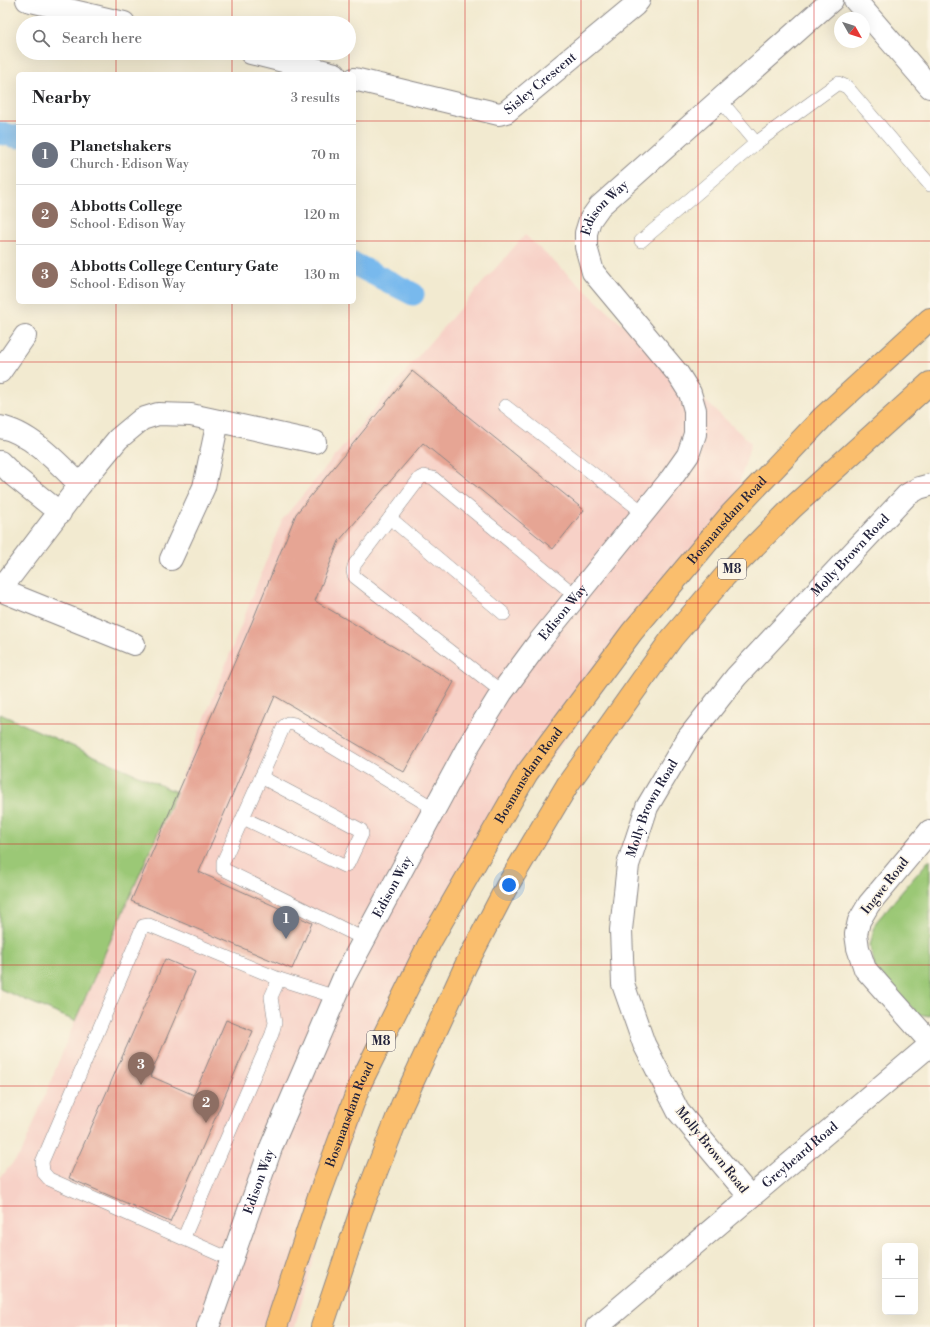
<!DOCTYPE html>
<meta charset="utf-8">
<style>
:root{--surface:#fff;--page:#f6f6f6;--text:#202124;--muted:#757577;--line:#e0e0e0;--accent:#d93025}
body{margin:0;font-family:"Libre Bodoni",serif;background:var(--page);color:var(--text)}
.controls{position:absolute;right:12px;bottom:12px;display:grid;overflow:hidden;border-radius:6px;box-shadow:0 4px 16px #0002}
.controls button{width:36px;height:36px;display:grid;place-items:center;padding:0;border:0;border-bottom:1px solid var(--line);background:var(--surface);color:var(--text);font:20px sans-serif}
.compass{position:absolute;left:834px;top:12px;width:36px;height:36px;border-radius:50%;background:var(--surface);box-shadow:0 4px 16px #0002;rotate:129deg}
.you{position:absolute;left:509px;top:885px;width:14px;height:14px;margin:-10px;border:3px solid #fff;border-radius:50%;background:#1a73e8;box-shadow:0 0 0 6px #1a73e833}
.badge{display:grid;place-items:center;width:26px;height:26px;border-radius:50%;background:var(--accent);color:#fff;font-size:13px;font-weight:700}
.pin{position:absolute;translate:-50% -33px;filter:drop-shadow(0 1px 2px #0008)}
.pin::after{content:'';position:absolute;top:21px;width:14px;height:12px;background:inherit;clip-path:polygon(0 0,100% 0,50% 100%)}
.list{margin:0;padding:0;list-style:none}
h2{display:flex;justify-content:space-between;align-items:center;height:52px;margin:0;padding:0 16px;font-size:17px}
h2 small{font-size:13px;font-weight:400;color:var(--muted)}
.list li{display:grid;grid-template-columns:26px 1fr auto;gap:12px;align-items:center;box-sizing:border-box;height:60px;padding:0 16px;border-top:1px solid var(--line)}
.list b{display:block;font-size:15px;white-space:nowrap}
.list p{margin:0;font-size:13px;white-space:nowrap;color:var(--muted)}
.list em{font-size:13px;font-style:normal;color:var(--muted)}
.icon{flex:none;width:22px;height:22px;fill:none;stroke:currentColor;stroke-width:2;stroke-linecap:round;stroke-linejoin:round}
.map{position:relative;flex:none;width:930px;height:1327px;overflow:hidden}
.search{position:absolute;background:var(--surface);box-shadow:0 4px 16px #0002;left:16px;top:16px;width:340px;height:44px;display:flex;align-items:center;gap:10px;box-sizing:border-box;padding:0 14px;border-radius:22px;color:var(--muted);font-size:15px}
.panel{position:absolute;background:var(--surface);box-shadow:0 4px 16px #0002;left:16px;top:72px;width:340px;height:232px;border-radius:6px}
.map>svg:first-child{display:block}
</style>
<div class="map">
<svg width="930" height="1327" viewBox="0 0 930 1327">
<rect width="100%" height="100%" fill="#fcf5e5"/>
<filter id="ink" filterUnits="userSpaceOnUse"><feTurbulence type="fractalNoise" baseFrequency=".025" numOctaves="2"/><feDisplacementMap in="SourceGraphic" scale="8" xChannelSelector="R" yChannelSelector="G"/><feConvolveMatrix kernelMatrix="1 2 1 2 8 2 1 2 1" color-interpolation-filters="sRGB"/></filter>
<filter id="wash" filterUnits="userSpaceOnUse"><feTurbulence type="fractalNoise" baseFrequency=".012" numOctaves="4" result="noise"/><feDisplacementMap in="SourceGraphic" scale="16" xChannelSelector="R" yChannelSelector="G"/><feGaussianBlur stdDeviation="0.9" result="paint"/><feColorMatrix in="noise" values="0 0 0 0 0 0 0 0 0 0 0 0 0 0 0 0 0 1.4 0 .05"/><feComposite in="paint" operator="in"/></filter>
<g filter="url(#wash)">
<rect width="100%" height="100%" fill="#f2ead0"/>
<path fill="#f7d1c7" d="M525,235L751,443L730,515L423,932L330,1196L295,1327H0V1178L22,1152L75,1021L176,792L282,520L424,349Z"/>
<g fill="#9bc876" stroke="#5e7558">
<path d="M0,714L176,792L75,1021L0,989Z"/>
<path d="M930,859V1016L918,1014L875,968L870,945L876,922Z"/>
</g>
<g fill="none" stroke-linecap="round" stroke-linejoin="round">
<g stroke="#78b9ed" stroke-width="23">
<path d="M0,133L18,137"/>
<path d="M354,264L413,294"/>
</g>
</g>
<g id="blocks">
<g fill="#e6a594">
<path d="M412,371L584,510L553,549L423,443L339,541L315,601L454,682L404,772L275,696L199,872L312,923L292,969L131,901L252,622L296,514Z"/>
<path d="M165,959L195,972L150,1076L194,1095L226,1020L253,1031L170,1222L69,1178Z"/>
</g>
</g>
</g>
<g filter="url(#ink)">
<use href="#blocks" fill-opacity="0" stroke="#8a8686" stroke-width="1"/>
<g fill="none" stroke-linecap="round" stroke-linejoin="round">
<g stroke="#8a8686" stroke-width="14">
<g id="lane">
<path d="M720,100L756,143"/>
<path d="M641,241L756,143L838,83L847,87L930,185"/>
<path d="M505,406L644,513"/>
<path d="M390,518L504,614"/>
<path d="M502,692L355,577C352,572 353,569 355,564L420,478L424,476L433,478L576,596"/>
<path d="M243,818L344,866L348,864L362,834L361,830L261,777"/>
<path d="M364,939L223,869V862L284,726L288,723L294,724L435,809"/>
<path d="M184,1237L272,1034L275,1023L271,997L279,979"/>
<path d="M232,1260L49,1179L43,1172L42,1162L143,926L149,925L279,979L336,997"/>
</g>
</g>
<g stroke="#8a8686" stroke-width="24">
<g id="street">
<path d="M27,0L124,23"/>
<path d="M855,0L930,87"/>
<path d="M251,53L335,74"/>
<path id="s1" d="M354,79L499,114L506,112L635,5L639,0"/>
<path d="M0,372L25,336"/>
<path d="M0,427C30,432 59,464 80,485"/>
<path d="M0,462L14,476L60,513"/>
<path d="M171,559L204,487L218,421"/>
<path d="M0,590L80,485L118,439L142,419L158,414L191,415L315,442"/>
<path d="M0,590L134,644"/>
<path d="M930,831L869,904L859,921L856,934L858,948L865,969L930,1042"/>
<path id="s2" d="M750,1197L678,1111L644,1044L623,984L621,930L628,865L647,807L688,738L736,677L907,495L919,488L930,485"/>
<path id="s3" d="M208,1327L272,1145L344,977L469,745L502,692L539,642L671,479L688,455L695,434V410L690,393L678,374L593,272L586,247V233L590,220L600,206L832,0"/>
<path id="s4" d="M597,1327L930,1045"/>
</g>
</g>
<g stroke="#8a8686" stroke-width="24">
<g id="primary">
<path id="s5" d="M276,1327L318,1199L360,1084L431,940L527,773L632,632L731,514L823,417L930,319"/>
<path d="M322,1327L361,1211L402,1105L466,965L506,888L568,784L672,638L725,576L792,508L930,383"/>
</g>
</g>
<use href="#lane" stroke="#fff" stroke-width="13"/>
<use href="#street" stroke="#fff" stroke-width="22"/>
<use href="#primary" stroke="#fabe6d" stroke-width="22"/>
</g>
</g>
<path fill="none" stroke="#d62828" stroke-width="1" stroke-opacity="0.55" d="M116,0V23M232,0V23M349,0V23M465,0V1327M581,0V1327M698,0V1327M814,0V1327M116,53V74M232,53V74M349,53V74M0,121H18M354,121H930M0,241H18M354,241H930M116,302V1327M232,302V1327M349,302V1327M0,362H930M0,483H930M0,603H930M0,724H930M0,844H930M0,965H930M0,1086H930M0,1206H930"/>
<g text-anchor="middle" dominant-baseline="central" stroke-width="3" stroke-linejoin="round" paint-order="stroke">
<g fill="#fcf5e5" stroke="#63616e" stroke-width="1">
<rect x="718" y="559" width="28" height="20" rx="3"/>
<rect x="367" y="1031" width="28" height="20" rx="3"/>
</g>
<g font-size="12" font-weight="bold" fill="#22223b">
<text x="732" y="569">M8</text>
<text x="381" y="1041">M8</text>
</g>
<g font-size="13" fill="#22223b" stroke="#fcf5e5">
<text stroke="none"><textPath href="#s1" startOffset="201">Sisley Crescent</textPath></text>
<text stroke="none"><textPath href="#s3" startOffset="1294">Edison Way</textPath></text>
<text stroke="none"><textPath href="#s5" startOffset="933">Bosmansdam Road</textPath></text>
<text stroke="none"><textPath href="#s2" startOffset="756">Molly Brown Road</textPath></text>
<text stroke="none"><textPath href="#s3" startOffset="802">Edison Way</textPath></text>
<text stroke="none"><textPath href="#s5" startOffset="609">Bosmansdam Road</textPath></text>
<text stroke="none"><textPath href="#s2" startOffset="432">Molly Brown Road</textPath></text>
<text transform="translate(885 886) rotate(-52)">Ingwe Road</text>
<text stroke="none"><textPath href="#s3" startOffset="478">Edison Way</textPath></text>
<text stroke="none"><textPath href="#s5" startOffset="225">Bosmansdam Road</textPath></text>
<text transform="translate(712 1150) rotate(51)">Molly Brown Road</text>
<text stroke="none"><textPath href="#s4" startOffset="266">Greybeard Road</textPath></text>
<text stroke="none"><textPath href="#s3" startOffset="154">Edison Way</textPath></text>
</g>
</g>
</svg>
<div class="controls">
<button>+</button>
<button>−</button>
</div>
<svg class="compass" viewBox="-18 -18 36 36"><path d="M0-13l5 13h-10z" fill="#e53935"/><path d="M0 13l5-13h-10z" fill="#757577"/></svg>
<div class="you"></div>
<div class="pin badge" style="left:286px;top:939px;background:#6b7280">1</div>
<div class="pin badge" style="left:206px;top:1123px;background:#8d6e63">2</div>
<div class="pin badge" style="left:141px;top:1085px;background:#8d6e63">3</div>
<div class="search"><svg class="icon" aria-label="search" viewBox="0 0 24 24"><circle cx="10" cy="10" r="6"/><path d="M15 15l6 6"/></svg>Search here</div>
<section class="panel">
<h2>Nearby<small>3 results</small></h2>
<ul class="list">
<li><span class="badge" style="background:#6b7280">1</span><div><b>Planetshakers</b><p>Church · Edison Way</p></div><em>70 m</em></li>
<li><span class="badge" style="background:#8d6e63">2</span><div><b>Abbotts College</b><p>School · Edison Way</p></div><em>120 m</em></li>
<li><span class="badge" style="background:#8d6e63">3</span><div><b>Abbotts College Century Gate</b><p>School · Edison Way</p></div><em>130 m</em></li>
</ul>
</section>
</div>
